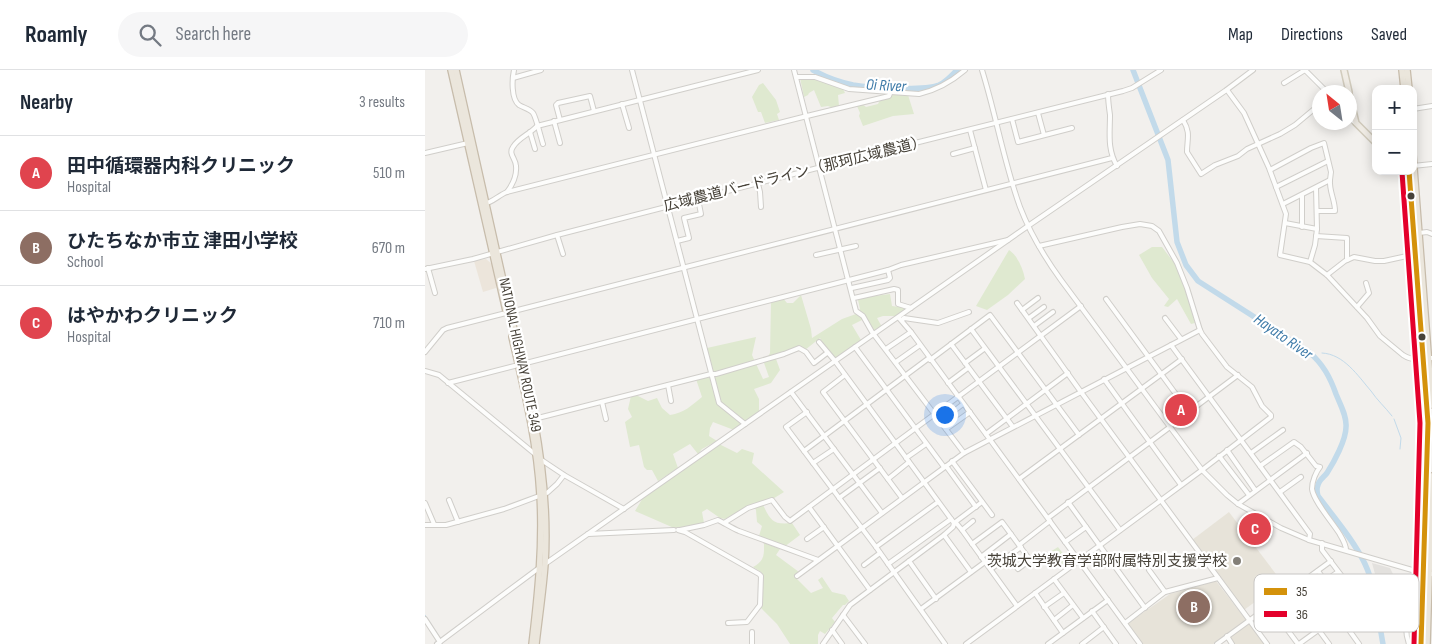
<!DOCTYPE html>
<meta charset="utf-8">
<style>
:root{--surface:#fff;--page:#f6f6f7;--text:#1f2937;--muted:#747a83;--line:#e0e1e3;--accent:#7c3aed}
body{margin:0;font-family:"Sofia Sans Condensed","Noto Sans JP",sans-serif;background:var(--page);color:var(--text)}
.controls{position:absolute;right:15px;top:15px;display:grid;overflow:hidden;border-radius:10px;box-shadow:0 2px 12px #0003}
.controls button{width:45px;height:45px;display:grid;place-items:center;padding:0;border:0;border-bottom:1px solid var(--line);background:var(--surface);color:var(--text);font:25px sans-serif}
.compass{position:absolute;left:887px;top:15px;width:45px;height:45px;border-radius:50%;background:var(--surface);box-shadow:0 2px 12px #0003;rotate:330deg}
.you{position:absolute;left:519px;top:344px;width:18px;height:18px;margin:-12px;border:4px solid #fff;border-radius:50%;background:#1a73e8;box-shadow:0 0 0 8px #1a73e833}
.badge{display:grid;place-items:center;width:32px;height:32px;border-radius:50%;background:var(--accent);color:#fff;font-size:16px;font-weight:700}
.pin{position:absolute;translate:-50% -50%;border:2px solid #fff;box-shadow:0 1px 5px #0006}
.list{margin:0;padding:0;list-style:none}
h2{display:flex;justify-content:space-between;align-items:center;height:65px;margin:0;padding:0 20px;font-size:21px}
h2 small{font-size:16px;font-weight:400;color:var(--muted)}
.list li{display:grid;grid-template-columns:32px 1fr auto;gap:15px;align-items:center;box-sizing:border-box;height:75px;padding:0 20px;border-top:1px solid var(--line)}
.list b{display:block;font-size:19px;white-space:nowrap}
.list p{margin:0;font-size:16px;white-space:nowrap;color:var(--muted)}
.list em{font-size:16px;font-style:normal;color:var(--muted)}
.icon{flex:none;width:28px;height:28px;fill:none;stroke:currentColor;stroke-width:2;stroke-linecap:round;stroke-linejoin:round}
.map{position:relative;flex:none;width:1007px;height:574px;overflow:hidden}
header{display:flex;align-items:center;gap:30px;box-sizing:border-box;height:70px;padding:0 25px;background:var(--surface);border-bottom:1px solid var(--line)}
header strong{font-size:24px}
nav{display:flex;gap:28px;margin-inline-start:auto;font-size:18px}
.search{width:350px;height:45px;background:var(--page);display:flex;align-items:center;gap:12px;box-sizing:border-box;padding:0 18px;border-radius:28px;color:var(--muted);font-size:19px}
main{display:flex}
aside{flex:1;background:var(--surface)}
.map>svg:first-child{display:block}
</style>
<header>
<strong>Roamly</strong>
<div class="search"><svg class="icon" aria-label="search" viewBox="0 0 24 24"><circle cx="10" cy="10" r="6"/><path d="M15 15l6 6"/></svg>Search here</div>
<nav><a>Map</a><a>Directions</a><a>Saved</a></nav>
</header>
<main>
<aside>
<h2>Nearby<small>3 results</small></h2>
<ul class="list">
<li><span class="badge" style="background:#e0444e">A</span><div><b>田中循環器内科クリニック</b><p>Hospital</p></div><em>510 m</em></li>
<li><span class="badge" style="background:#8d6e63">B</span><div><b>ひたちなか市立 津田小学校</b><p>School</p></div><em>670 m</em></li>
<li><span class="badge" style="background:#e0444e">C</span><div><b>はやかわクリニック</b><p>Hospital</p></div><em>710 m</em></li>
</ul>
</aside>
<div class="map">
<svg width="1007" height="574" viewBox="0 0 1007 574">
<rect width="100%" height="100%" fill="#f2f0ed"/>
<path fill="#ece5db" d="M61,189L67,194L71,212V218L58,222L49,191Z"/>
<g fill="#e7e3d9">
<path d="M804,442L857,512L819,540L767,470Z"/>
<path d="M791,511L821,550L788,574H718L702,554L745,524Z"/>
<path d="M824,551L841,574H809L804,566Z"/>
</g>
<g fill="#dfe9d0">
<path d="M375,8H389L409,14L411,17L418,19L420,23L413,25L414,36L408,38L403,36L396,37L389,20L384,23L383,25L379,27Z"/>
<path d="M338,13L351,30L355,42L352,44L354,50L340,53L336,42H333L327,27L334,15Z"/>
<path d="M461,25H483L489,44L468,46L438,56L434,46L435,43L432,36L437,34L441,37L453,34L455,30Z"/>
<path d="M727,177H737L750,194L760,219L770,253L766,254L752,229L743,237L739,236L744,229L727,208L714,185Z"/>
<path d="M584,180C593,186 598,199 600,209L583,225L562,240L551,236Z"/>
<path d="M465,224L467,236L483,238L473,246H458L452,248L457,257L450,262L441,248L427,255L436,270L410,289L402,280L395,268L380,280L374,276L354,284L351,289L355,300L346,313L329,319L334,329V343L309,360L288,352L285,358L284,366L292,371L277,379L273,384L265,374L248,384L253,398L233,411L227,400H222L219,397L214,375L205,377L200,352L207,347L203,339L206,326L211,325L223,331L232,328L237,338L245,345C259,343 266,336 277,327L271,309L287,306L282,278L331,267L327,285L338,309L344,307L339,293L345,283L346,231L357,227L362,233H368L376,225L386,259L387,268L417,249L431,244L435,239L433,230L442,227Z"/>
<path d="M294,374L312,383L317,379L329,383L327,393L359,422L338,435C346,451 348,455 367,453L375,465L359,477L334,466L337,456L332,452L331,440L327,434L300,449L295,448L282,439L277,442L279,453L254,459L249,458L210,441L219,426Z"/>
<path d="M339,473L355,479L351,485L374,502L371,504L370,507L386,523L398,518L393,510L397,507L407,522L420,525L424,531L420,535H418L407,548L410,552L400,564L395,561L393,565V574H365L352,554L335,537L338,506L336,502L328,497C340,491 339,484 339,473Z"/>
<path d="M633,477L643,490L636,496L625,482Z"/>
</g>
<path fill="#e3e1de" d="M947,493L965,498L969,506L953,515Z"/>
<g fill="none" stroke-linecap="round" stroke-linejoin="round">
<g stroke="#c2daea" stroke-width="1">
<path d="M897,283C919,284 933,306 946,321C952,330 960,337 967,346"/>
<path d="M969,349L976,368L975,379"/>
<path d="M0,545L15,568"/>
</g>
<g stroke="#c2daea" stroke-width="5.5">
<path d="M388,0C400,7 414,12 428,15C445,18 499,21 514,15C521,12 527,5 532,0"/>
<path d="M708,0L743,90L752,172L761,195L773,211L884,282C898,294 905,307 911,324C915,334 922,346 921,357C921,370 909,392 902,403C899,407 894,410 893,415C891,419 892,422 893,426C908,446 930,472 940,494C951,517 953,548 958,574"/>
</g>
<g stroke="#d0ceca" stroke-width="6">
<g id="minor">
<path d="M89,0C87,9 86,29 94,35C99,38 105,39 108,43C111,47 116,68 118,74"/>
<path d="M207,0L294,333L320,354"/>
<path d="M369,0L431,241L438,246L447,262L539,383"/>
<path d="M557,0C571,45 579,93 595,137C605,163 620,188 636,210L777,400L802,425L813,434L856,458L884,470L994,502L1007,504"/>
<path d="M880,0L902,22"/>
<path d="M372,7H390L424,19L494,24C512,20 526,12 540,0"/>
<path d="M88,8L116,0"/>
<path d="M859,13L880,0"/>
<path d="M802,20L819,43L844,98L861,144L855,185L885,192L902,205L942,248L955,266L978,285C987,291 997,290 1007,288"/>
<path d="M683,24C683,31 684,38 685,45C685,63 682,79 692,96"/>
<path d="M197,34L204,58"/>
<path d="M988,39L1007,36"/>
<path d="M613,43L619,65"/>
<path d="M924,48L931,53"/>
<path d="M587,49L593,72L647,58"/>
<path d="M135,50L131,35L133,33L165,26L169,41"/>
<path d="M758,50C766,63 762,69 762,82L776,104L790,95L813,86L822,79L855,64L870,55L894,35"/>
<path d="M129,51L135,73"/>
<path d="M545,60L561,120"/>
<path d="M105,62L110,79"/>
<path d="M0,83L43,73"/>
<path d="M528,84L550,78"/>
<path d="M988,96L1007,94"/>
<path d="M845,100L886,78L899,73L906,102L905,110"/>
<path d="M333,114L335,122L336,137"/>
<path d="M851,117L903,91"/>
<path d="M891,118L892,159"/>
<path d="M82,122C88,114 92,106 91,96C91,89 83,84 88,77C93,68 105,64 112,56L333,0"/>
<path d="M877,125V157"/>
<path d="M59,134C68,132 74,125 82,122L382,46L464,26L466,21"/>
<path d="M858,134L905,110C904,121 910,130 910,141H892"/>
<path d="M860,153L892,159L890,175L885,192"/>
<path d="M994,163L1002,162L1007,164"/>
<path d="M132,165L138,184"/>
<path d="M891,166L922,168V190"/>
<path d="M252,171L264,168L259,148L276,144L273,129"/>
<path d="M391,185L431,176"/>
<path d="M3,198L10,223"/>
<path d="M0,199L48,189L132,165L474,77L698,21L707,18L736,0"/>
<path d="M902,205L920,191L929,187L950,191H959L991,184"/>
<path d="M427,218L463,210L465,208L463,200"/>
<path d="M429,228L469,219L473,220V234L486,238"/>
<path d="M681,229L764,342"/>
<path d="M592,233L656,322L842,574"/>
<path d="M932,237L944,223L941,213"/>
<path d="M597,240L613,228"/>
<path d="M85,242L687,88"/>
<path d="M474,248L486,262L715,574"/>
<path d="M604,248L619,237"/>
<path d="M740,248L756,269"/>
<path d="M477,250L479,248L513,253L544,242"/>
<path d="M609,256L628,242"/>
<path d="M546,259L695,460"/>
<path d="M394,272L410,291L529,453L532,454L537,460L592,536"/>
<path d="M526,274L588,357"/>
<path d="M746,275L885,464L884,470"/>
<path d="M430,277L519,397"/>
<path d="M461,279L486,262"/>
<path d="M0,282L18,260L22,258L81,243"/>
<path d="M505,290L565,245L654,365"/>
<path d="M471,292L495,275"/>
<path d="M540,293L559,279"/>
<path d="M0,301L14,305L110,384"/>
<path d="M420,305L398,322L477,428"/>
<path d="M679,309L756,415"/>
<path d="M23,313L463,200L476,195L583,170"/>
<path d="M523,313L543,298"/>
<path d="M243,315L246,331"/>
<path d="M366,322L457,443"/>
<path d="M177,332L181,349"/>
<path d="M382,342L361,357L451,477L520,574"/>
<path d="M109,349L286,304H291L359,284L374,278L381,282L389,293L402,283"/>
<path d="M515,352L538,334"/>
<path d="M745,356L813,305"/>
<path d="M521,359L545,342"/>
<path d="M561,364L643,303"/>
<path d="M802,380L830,420"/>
<path d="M379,381L504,288"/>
<path d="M826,383L858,360"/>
<path d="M794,386L824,425"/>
<path d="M481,388L501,374"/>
<path d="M115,389L139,405L199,439"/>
<path d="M527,391L567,445"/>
<path d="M388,393L409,379"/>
<path d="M521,396L551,437"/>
<path d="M835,396L869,372L876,377L891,396L895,397C891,402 887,411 887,419C888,430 907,452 914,463C917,468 921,474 921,480"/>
<path d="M463,409L484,392"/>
<path d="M594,409L757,289"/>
<path d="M855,422L876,407"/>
<path d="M414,428L455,398"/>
<path d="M24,430L33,452"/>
<path d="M643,432L720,538"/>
<path d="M0,433L9,454"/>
<path d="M813,434L882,383"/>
<path d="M384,437L445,520"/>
<path d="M623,448L745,357"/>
<path d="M299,453L323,438L347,430L360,447L365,451L656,236"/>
<path d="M0,455H21L79,439L122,423L132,414L139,405"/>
<path d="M253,460L260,462L334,504L336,506L335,535L322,552L303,553"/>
<path d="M255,460L279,455L293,450C301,454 307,458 314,461L393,490"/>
<path d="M537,460L548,451"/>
<path d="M163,464L249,460"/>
<path d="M519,465L546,502"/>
<path d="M382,469L399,457"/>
<path d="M640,472L661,457"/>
<path d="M897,473V480L935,530L959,538L965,548L982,550"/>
<path d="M547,474L577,452L605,490L593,499L584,486"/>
<path d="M594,475L625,451"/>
<path d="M451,477L513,432"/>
<path d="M556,487L586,464"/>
<path d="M484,491L511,529"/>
<path d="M120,494L603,156L800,21L828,0"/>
<path d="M463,494L526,449"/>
<path d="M439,495L455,483"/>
<path d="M566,499L596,477"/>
<path d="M724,500L740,522"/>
<path d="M893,501L900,511L913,502"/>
<path d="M372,506L539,383L775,260"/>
<path d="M629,509L658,548"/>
<path d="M878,512L907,551"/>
<path d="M865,521L904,574"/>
<path d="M610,523L638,563"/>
<path d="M844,535L873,574"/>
<path d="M619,537L639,523"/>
<path d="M496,539L560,492"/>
<path d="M667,541L691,574"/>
<path d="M418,545L440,574"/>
<path d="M914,546L934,574"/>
<path d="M0,549L15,572"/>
<path d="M629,550L648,535"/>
<path d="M700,553L740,522L793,508"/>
<path d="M407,560L417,574"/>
<path d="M327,562V574"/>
<path d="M802,566L807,574"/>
<path d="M12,574L114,498"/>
<path d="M398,574L425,535L519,465L528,457L529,453L557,432"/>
<path d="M541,574L777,400L846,347V345L837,336L827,317L802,297L777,264L775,260L762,218L752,193L734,161L727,156L715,154L697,157L614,176"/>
<path d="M623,574L683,530"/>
<path d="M657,574L679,557"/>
<path d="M792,574L906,491"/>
<path d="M874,574L935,530"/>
<path d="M984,574C977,554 984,545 993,527"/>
</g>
</g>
<g stroke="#d2ccbd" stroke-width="8">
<g id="major">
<path d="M919,0L924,22"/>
<path d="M924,24L931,53L951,73"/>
<path d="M976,101L982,105L987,106"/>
</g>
</g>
<g stroke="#c7bcab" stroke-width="8">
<g id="highway">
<path d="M26,0L81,241"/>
<path d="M31,0L109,349C118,397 123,446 120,494C118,521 114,547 111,574"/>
<path d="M977,0L979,19"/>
<path d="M982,0L984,19"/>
<path d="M988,85L1007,335"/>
<path d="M984,101L1003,353L996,574"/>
<path d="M87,267C99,319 112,371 115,425C118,475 113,524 107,574"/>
<path d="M1002,574L1007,406"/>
</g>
</g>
<use href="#minor" stroke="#fdfdfc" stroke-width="4"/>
<use href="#major" stroke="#f1ede6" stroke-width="5"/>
<use href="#highway" stroke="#ebe6dc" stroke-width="5.5"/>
<g stroke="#fff" stroke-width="9">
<path id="bus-1" d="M984,101L1003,353L996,574"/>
</g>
<g stroke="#fff" stroke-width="9">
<path id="bus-2" d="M977,102L995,353L989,574"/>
</g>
<use href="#bus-1" stroke="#d4920b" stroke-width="5"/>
<use href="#bus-2" stroke="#e4002b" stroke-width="5"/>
</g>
<g fill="#474239" stroke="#fff" stroke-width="2">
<circle cx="986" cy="126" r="4.5"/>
<circle cx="997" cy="267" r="4.5"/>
</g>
<circle fill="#837f78" stroke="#fff" stroke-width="2" cx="812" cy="491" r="5"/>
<g text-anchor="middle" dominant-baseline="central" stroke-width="4.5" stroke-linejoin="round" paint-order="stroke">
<g font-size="15" fill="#474239" stroke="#fff">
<text transform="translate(370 104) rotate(-14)">広域農道バードライン（那珂広域農道）</text>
<text transform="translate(95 285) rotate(78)">NATIONAL HIGHWAY ROUTE 349</text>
</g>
<g font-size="15" fill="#474239" stroke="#fff" text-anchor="end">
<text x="802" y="491">茨城大学教育学部附属特別支援学校</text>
</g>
<g font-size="16" font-style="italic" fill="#3d7aa8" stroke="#fff">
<text transform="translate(461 16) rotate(3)">Oi River</text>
<text transform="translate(858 267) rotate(35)">Hayato River</text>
</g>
</g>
<rect x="829" y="504" width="165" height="58" rx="8" fill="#fff" stroke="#c8c6c4" stroke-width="1"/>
<rect x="839" y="518" width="23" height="7" fill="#d4920b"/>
<rect x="839" y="541" width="23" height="6" fill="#e4002b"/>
<g font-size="14" fill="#474239">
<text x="871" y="526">35</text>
<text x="871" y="549">36</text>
</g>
</svg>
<div class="controls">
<button>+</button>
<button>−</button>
</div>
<svg class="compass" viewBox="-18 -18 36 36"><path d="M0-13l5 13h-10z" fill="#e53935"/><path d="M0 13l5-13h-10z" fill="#747a83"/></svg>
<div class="you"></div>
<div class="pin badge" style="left:756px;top:340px;background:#e0444e">A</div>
<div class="pin badge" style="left:769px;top:537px;background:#8d6e63">B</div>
<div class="pin badge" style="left:830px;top:459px;background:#e0444e">C</div>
</div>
</main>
